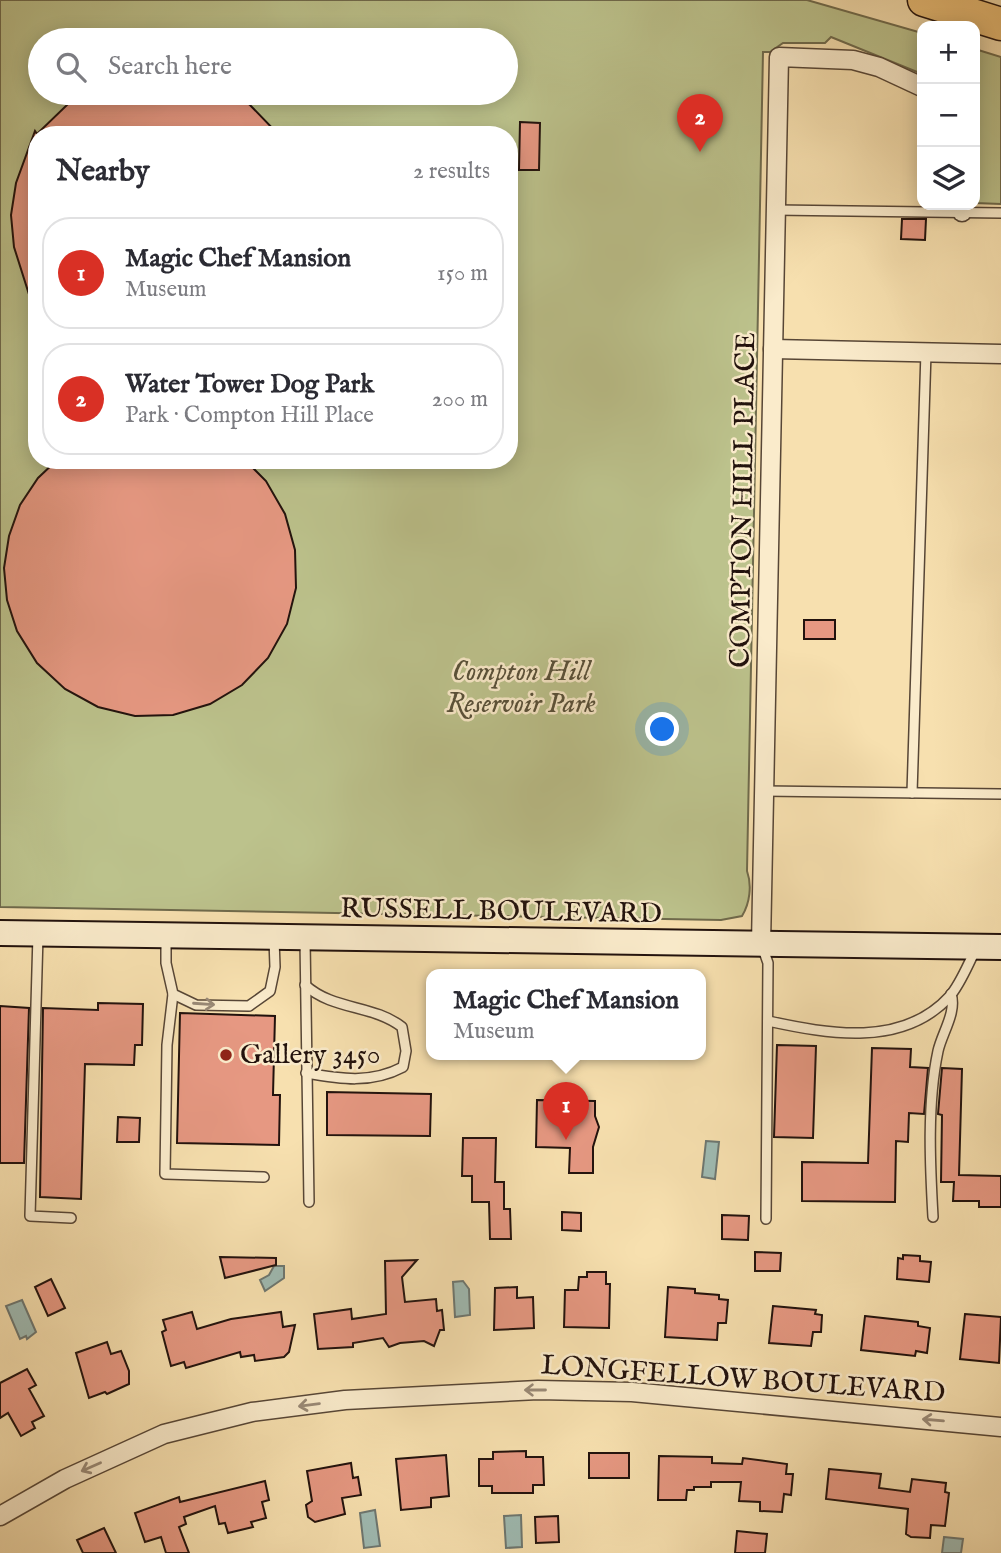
<!DOCTYPE html>
<meta charset="utf-8">
<style>
:root{--surface:#fff;--page:#f7f7f7;--text:#2b2b33;--muted:#7c7c81;--line:#e1e1e2;--accent:#d93025}
body{margin:0;font-family:"IM FELL English",serif;background:var(--page);color:var(--text)}
.controls{position:absolute;right:21px;top:21px;display:grid;overflow:hidden;border-radius:14px;box-shadow:0 4px 18px #0003}
.controls button{width:63px;height:63px;display:grid;place-items:center;padding:0;border:0;border-bottom:2px solid var(--line);background:var(--surface);color:var(--text);font:35px sans-serif}
.you{position:absolute;left:663px;top:730px;width:24px;height:24px;margin:-18px;border:5px solid #fff;border-radius:50%;background:#1a73e8;box-shadow:0 0 0 10px #1a73e833}
.badge{display:grid;place-items:center;width:46px;height:46px;border-radius:50%;background:var(--accent);color:#fff;font-size:23px;font-weight:700}
.pin{position:absolute;translate:-50% -58px;filter:drop-shadow(0 2px 4px #0008)}
.pin::after{content:'';position:absolute;top:37px;width:24px;height:21px;background:inherit;clip-path:polygon(0 0,100% 0,50% 100%)}
.popup{position:absolute;left:426px;top:969px;width:280px;height:91px;box-sizing:border-box;display:grid;place-content:center;border-radius:14px;background:var(--surface);filter:drop-shadow(0 2px 5px #0005);font-size:23px;white-space:nowrap;color:var(--muted)}
.popup b{font-size:26px;color:var(--text)}
.popup::after{content:'';position:absolute;left:50%;top:100%;margin-left:-14px;border:14px solid transparent;border-top-color:var(--surface)}
.list{margin:0;padding:0;list-style:none}
h2{display:flex;justify-content:space-between;align-items:center;height:91px;margin:0;padding:0 28px;font-size:30px}
h2 small{font-size:23px;font-weight:400;color:var(--muted)}
.list li{display:grid;grid-template-columns:46px 1fr auto;gap:21px;align-items:center;box-sizing:border-box;height:112px;margin:0 14px 14px;padding:0 14px;border:2px solid var(--line);border-radius:28px}
.list b{display:block;font-size:26px;white-space:nowrap}
.list p{margin:0;font-size:23px;white-space:nowrap;color:var(--muted)}
.list em{font-size:23px;font-style:normal;color:var(--muted)}
.icon{flex:none;width:38px;height:38px;fill:none;stroke:currentColor;stroke-width:2;stroke-linecap:round;stroke-linejoin:round}
.map{position:relative;flex:none;width:1001px;height:1553px;overflow:hidden}
.search{position:absolute;background:var(--surface);box-shadow:0 4px 18px #0003;left:28px;top:28px;width:490px;height:77px;display:flex;align-items:center;gap:18px;box-sizing:border-box;padding:0 24px;border-radius:38px;color:var(--muted);font-size:26px}
.panel{position:absolute;background:var(--surface);box-shadow:0 4px 18px #0003;left:28px;top:126px;width:490px;height:343px;border-radius:28px}
.map>svg:first-child{display:block}
</style>
<div class="map">
<svg width="1001" height="1553" viewBox="0 0 1001 1553">
<rect width="100%" height="100%" fill="#f7e0af"/>
<filter id="stains"><feTurbulence type="fractalNoise" baseFrequency=".00286" numOctaves="4"/><feColorMatrix values="0 0 0 0 .2 0 0 0 0 .09 0 0 0 0 .02 0 0 0 .5 -.17"/></filter>
<radialGradient id="worn" r=".72"><stop offset=".6" stop-color="#630" stop-opacity="0"/><stop offset="1" stop-color="#630" stop-opacity=".3"/></radialGradient>
<g fill="#bcc28c" stroke="#6f6a4c" stroke-width="2" fill-rule="evenodd">
<path d="M0,0H807L922,33V74L831,37L825,43H783L770,52H763L747,871C752,885 750,903 742,916L721,920L0,907ZM40,40H506V93H40ZM37,135H509V460H37Z"/>
<path d="M975,49L1001,57V204L975,203Z"/>
</g>
<g fill="#9fbbb3" stroke="#6d7771" stroke-width="2">
<path d="M706,1141L719,1142L715,1179L702,1177Z"/>
<path d="M274,1266H284V1278L265,1291L260,1280L269,1275Z"/>
<path d="M463,1281L469,1289L470,1315L455,1317L453,1282Z"/>
<path d="M22,1300L36,1332L27,1339L26,1336L20,1339L6,1306Z"/>
<path d="M375,1510L380,1546L364,1548L360,1513Z"/>
<path d="M521,1515L522,1547L506,1548L504,1516Z"/>
<path d="M944,1537L963,1539L961,1553H942Z"/>
</g>
<g fill="#e69882" stroke="#22120d" stroke-width="2">
<path d="M85,93H231L250,105L279,135H37V306L33,307L14,247L11,215L16,183L35,131L37,134L69,103Z"/>
<path d="M520,122L540,123L539,170H519Z"/>
<path d="M902,219H926L925,240L901,239Z"/>
<path d="M57,460H245L266,481L285,514L295,550L296,588L287,624L268,658L242,685L210,704L173,715L135,716L98,707L65,689L37,663L17,631L7,600L4,568L9,536L20,505L38,478Z"/>
<rect x="804" y="620" width="31" height="19"/>
<path d="M98,1003L143,1004L142,1045H135L134,1065L85,1064L81,1199L40,1197L43,1008L98,1010Z"/>
<path d="M0,1006L29,1008L24,1163H0Z"/>
<path d="M180,1013L275,1016L273,1095H280L279,1145L177,1143Z"/>
<path d="M777,1045L816,1046L813,1138L774,1137Z"/>
<path d="M872,1048L911,1049L910,1067L928,1068L924,1114L909,1113L908,1142L896,1141L895,1202L802,1201V1162L868,1163Z"/>
<path d="M942,1068L962,1069L959,1175L1001,1176V1207H979V1201H953L954,1182H941L942,1115L938,1114Z"/>
<path d="M327,1092L431,1094L430,1136L327,1135Z"/>
<path d="M537,1100L595,1101V1116L599,1127L593,1147V1173H569L570,1148L536,1147Z"/>
<path d="M118,1117L140,1118L139,1142H117Z"/>
<path d="M463,1138H496L495,1182H504V1209H510L511,1239H490L489,1202H472V1176H462Z"/>
<path d="M562,1212L581,1213V1231L562,1230Z"/>
<path d="M722,1215L749,1216L748,1240L722,1239Z"/>
<path d="M755,1252L781,1253L780,1271H755Z"/>
<path d="M903,1255L920,1256V1261L931,1262L929,1282L897,1279L898,1258L903,1259Z"/>
<path d="M220,1257L276,1258V1265L225,1278Z"/>
<path d="M417,1260L402,1277L405,1302L436,1299L437,1311L442,1310L444,1330H440L434,1346L424,1341L400,1343L389,1347L383,1338L353,1343V1347L318,1349L314,1314L351,1309L352,1319L386,1314L385,1261Z"/>
<path d="M587,1272H606V1284H610L609,1328L564,1327L565,1290H578L579,1277H587Z"/>
<path d="M51,1279L65,1308L48,1316L35,1287Z"/>
<path d="M517,1287V1298L533,1297L534,1328L494,1330L495,1288Z"/>
<path d="M668,1287L695,1289V1293L719,1295V1299L728,1300L726,1323H718L717,1340L665,1337Z"/>
<path d="M773,1306L816,1310L815,1314L822,1315L821,1332H813L811,1346L769,1343Z"/>
<path d="M192,1312L197,1329L231,1319L281,1312L283,1327L295,1325L289,1352L284,1357L255,1361L254,1355L241,1357L240,1352L186,1368L184,1362L171,1366L162,1332L166,1330L163,1320Z"/>
<path d="M965,1314L1001,1317L999,1363L960,1359Z"/>
<path d="M865,1316L918,1322V1326L930,1328L927,1353L916,1351L915,1356L861,1350Z"/>
<path d="M107,1342L111,1354L121,1351L129,1371V1384L107,1394L105,1392L89,1398L76,1353Z"/>
<path d="M27,1369L36,1385L29,1389L44,1416L32,1422L35,1428L21,1436L8,1413L0,1418V1383Z"/>
<path d="M526,1451V1457H543L544,1485H533V1493H492V1486H479V1459H493V1452Z"/>
<rect x="589" y="1453" width="40" height="25"/>
<path d="M446,1455L449,1496L431,1498V1507L401,1510L396,1459Z"/>
<path d="M659,1456L712,1457V1463L742,1464L743,1458L787,1464L786,1474H793L791,1495L784,1494L782,1512L760,1511V1502L739,1501L741,1482H711V1487H694V1490H687L686,1500H658Z"/>
<path d="M351,1463L353,1478L358,1477L361,1495L342,1498L345,1514L315,1522L308,1517L306,1505L312,1501L307,1471Z"/>
<path d="M829,1469L881,1474L879,1488L910,1492L912,1479L946,1483L945,1492L949,1493L945,1526L931,1525L930,1538L911,1537L906,1534L908,1509L826,1499Z"/>
<path d="M265,1481L269,1500L262,1502L266,1518L251,1522L253,1527L228,1533L225,1523L219,1524L215,1506L184,1517L186,1524L179,1527L189,1553H166L161,1537L145,1542L135,1513L179,1497L180,1502Z"/>
<path d="M558,1516L559,1542L536,1543L535,1517Z"/>
<path d="M104,1528L116,1553H83L77,1540Z"/>
<path d="M737,1531L767,1534L765,1553H735Z"/>
</g>
<g fill="none" stroke-linecap="round" stroke-linejoin="round">
<g stroke="#574636" stroke-width="12">
<g id="service">
<path d="M775,210L1001,213"/>
<path d="M764,791L1001,794"/>
<path d="M912,793L926,352"/>
<path d="M38,935L30,1216L71,1218"/>
<path d="M166,938V963L173,994L196,1005L249,1006L270,991L275,967L274,939"/>
<path d="M305,940L309,1202"/>
<path d="M762,946L768,963L766,1219"/>
<path d="M305,985C334,1011 372,1004 402,1027L406,1051L403,1067C371,1084 341,1079 306,1073"/>
<path d="M173,994L167,1045L165,1174L264,1177"/>
<path d="M768,1021C828,1034 903,1048 950,996C961,983 968,964 976,949"/>
<path d="M933,1217C930,1164 927,1103 938,1051C942,1033 957,1012 951,994"/>
</g>
</g>
<g stroke="#574636" stroke-width="21">
<g id="minor">
<path d="M962,212V205"/>
<path d="M773,349L1001,354"/>
<path d="M761,944L779,57L853,60L879,67L922,87"/>
<path d="M0,1516L65,1479L164,1434L252,1412L345,1400L538,1390L632,1392L1001,1427"/>
</g>
</g>
<g stroke="#22120d" stroke-width="28">
<path id="secondary" d="M0,933L1001,947"/>
</g>
<g stroke="#22120d" stroke-width="35">
<path id="motorway" d="M924,0L1001,24"/>
</g>
<use href="#service" stroke="#faebcb" stroke-width="9"/>
<use href="#minor" stroke="#faebcb" stroke-width="18"/>
<use href="#secondary" stroke="#faebcb" stroke-width="24"/>
<use href="#motorway" stroke="#ecc078" stroke-width="32"/>
</g>
<defs><path id="oneway-shaft" d="M-6 0H5M1.5-3L5.5 0L1.5 3" fill="none" stroke-width="1.6" stroke-linecap="round" stroke-linejoin="round" transform="scale(1.75)"/></defs>
<g stroke="#998976">
<use href="#oneway-shaft" transform="translate(204 1004) rotate(4)"/>
<use href="#oneway-shaft" transform="translate(535 1390) rotate(180)"/>
<use href="#oneway-shaft" transform="translate(309 1405) rotate(173)"/>
<use href="#oneway-shaft" transform="translate(933 1420) rotate(-175)"/>
<use href="#oneway-shaft" transform="translate(91 1467) rotate(156)"/>
</g>
<circle fill="#8f2418" stroke="#faebcb" stroke-width="2.5" cx="226" cy="1055" r="7"/>
<g text-anchor="middle" dominant-baseline="central" stroke-width="5" stroke-linejoin="round" paint-order="stroke">
<g font-size="28" fill="#22120d" stroke="#faebcb">
<text transform="translate(744 500) rotate(-89)">COMPTON HILL PLACE</text>
<text transform="translate(501 912) rotate(1)">RUSSELL BOULEVARD</text>
<text transform="translate(743 1380) rotate(4)">LONGFELLOW BOULEVARD</text>
</g>
<g font-size="28" font-style="italic" fill="#585039" stroke="#faebcb">
<text x="521" y="672">Compton Hill<tspan x="521" dy="32">Reservoir Park</tspan></text>
</g>
<g font-size="28" fill="#22120d" stroke="#faebcb" text-anchor="start">
<text x="240" y="1055">Gallery 3450</text>
</g>
</g>
<rect width="100%" height="100%" filter="url(#stains)"/>
<rect width="100%" height="100%" fill="url(#worn)"/>
</svg>
<div class="controls">
<button>+</button>
<button>−</button>
<button><svg class="icon" aria-label="layers" viewBox="0 0 24 24"><path d="M12 4l9 5-9 5-9-5zM3 14l9 5 9-5"/></svg></button>
</div>
<div class="you"></div>
<div class="pin badge" style="left:566px;top:1140px">1</div>
<div class="popup"><b>Magic Chef Mansion</b>Museum</div>
<div class="pin badge" style="left:700px;top:152px">2</div>
<div class="search"><svg class="icon" aria-label="search" viewBox="0 0 24 24"><circle cx="10" cy="10" r="6"/><path d="M15 15l6 6"/></svg>Search here</div>
<section class="panel">
<h2>Nearby<small>2 results</small></h2>
<ul class="list">
<li><span class="badge">1</span><div><b>Magic Chef Mansion</b><p>Museum</p></div><em>150 m</em></li>
<li><span class="badge">2</span><div><b>Water Tower Dog Park</b><p>Park · Compton Hill Place</p></div><em>200 m</em></li>
</ul>
</section>
</div>
